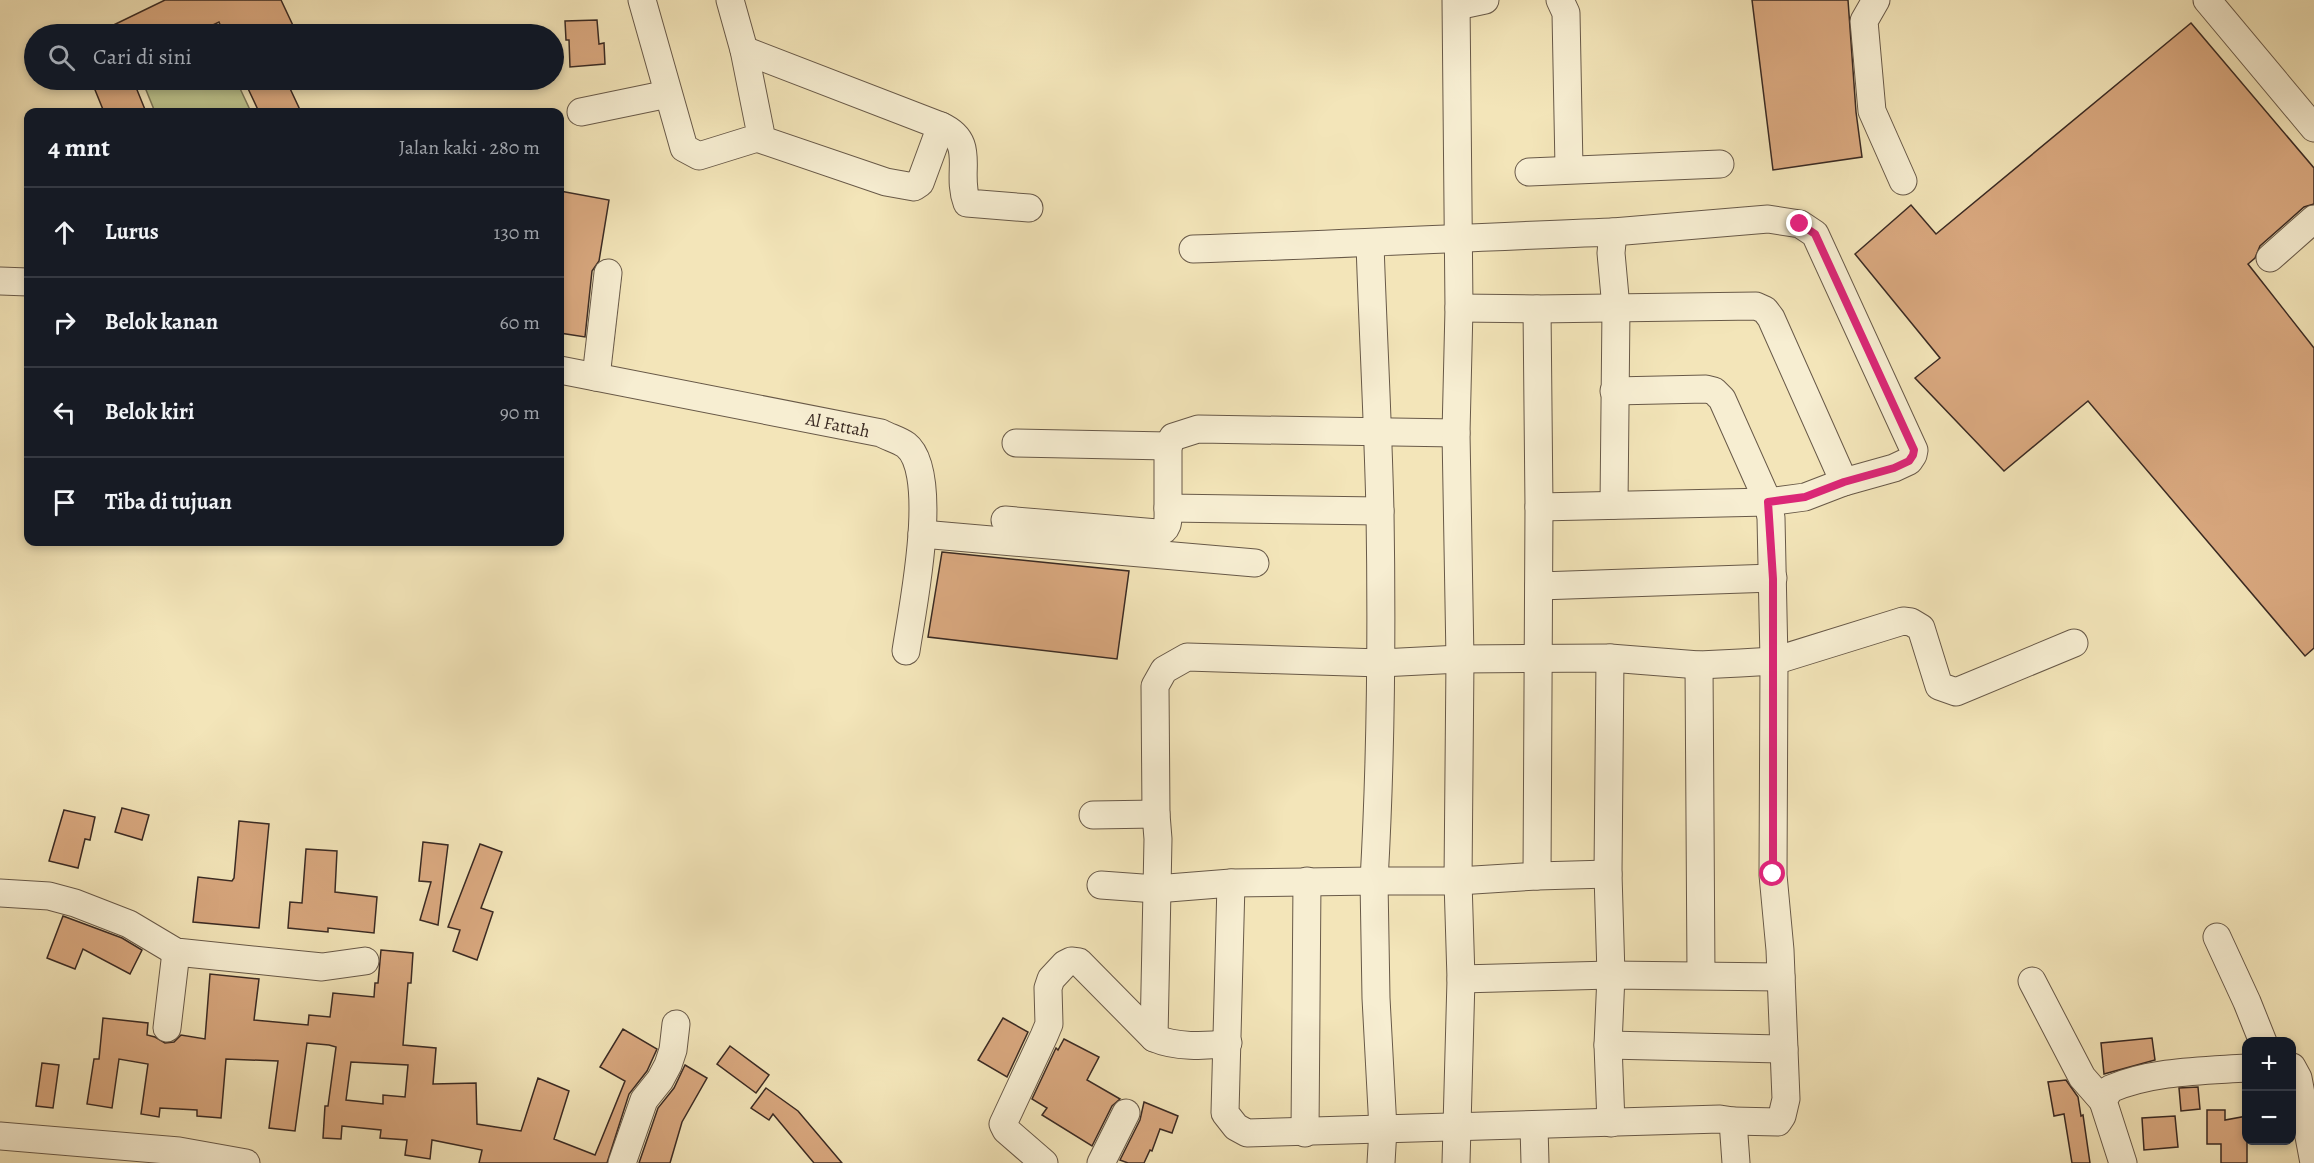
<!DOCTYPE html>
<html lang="id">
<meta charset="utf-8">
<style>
:root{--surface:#171b24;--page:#242831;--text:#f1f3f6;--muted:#9ea1a6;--line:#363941}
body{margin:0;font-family:Alegreya,serif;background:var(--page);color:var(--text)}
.controls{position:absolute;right:18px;bottom:18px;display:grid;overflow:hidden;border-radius:12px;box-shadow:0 3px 9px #0003}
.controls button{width:54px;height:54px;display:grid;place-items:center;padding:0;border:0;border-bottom:2px solid var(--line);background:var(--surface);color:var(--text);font:30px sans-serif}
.stop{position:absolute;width:18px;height:18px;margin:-14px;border:4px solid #db2777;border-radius:50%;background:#fff}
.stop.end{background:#db2777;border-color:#fff;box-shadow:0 2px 6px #0008}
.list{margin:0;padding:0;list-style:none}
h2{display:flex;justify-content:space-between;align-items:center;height:78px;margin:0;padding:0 24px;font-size:26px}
h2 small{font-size:20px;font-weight:400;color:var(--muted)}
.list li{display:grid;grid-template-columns:39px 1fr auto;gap:18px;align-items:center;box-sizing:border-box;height:90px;padding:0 24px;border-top:2px solid var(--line)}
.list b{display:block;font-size:22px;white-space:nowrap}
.list em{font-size:20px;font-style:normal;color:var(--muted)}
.icon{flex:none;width:33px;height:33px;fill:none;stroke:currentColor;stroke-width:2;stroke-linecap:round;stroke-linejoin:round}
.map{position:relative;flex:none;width:2314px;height:1163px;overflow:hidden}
.search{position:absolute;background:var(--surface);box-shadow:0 3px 9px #0003;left:24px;top:24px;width:540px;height:66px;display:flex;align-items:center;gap:15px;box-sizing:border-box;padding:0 21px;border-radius:33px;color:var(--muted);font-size:22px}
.panel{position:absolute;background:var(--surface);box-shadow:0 3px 9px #0003;left:24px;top:108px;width:540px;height:438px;border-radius:12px}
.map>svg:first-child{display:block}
</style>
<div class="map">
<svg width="2314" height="1163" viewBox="0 0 2314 1163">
<rect width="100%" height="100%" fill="#f3e5b9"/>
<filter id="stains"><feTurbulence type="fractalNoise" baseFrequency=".00333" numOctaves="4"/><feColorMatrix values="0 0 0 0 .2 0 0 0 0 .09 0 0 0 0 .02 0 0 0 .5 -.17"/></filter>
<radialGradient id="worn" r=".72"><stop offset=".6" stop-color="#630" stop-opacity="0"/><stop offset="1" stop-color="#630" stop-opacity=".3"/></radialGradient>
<path fill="#bdc48e" stroke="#7c7758" stroke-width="1.5" d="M142,80H236L251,112H155Z"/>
<g fill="#d9a87f" stroke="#3a2a23" stroke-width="1.5" fill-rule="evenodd">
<path d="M165,0H281L297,34H224L219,22L194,34H95Z"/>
<path d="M1752,0H1848L1856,112L1862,157L1773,170Z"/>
<path d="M597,20L599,44L604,43L605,64L570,67L569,40H566L565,21Z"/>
<path d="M2191,23L2314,168V204L2304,207L2260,246L2255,258L2248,264L2314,348V648L2305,656L2088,401L2004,471L1915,378L1940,358L1855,254L1911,205L1936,234Z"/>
<path d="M91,80H133L146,112H104Z"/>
<path d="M244,80H286L301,112H259Z"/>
<path d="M560,191L609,200L599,261L592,271L585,337L560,333Z"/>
<path d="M942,552L1129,571L1117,659L928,637Z"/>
<path d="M122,808L149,815L142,840L115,832Z"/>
<path d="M64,810L95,817L90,840L85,839L78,868L49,861Z"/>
<path d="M239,821L269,824L259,928L193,922L198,877L232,881L234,878Z"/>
<path d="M423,842L448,845L438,925L420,920L431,882L419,881Z"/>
<path d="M480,844L502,852L481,908L493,912L477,960L453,951L460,930L448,927Z"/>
<path d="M306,849L337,851L335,892L377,897L374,933L328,928V932L288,928L290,902L302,903Z"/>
<path d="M63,916L122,938L142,950L130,974L83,949L75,969L47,958Z"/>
<path d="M381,950L413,953L411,983H408L403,1045L436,1048L433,1084L476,1083L477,1124L521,1131L538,1078L569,1091L554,1139L595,1155L625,1081L600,1067L623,1029L657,1049L647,1071L629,1094L607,1163H479L482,1150L432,1140L430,1159L405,1155L407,1140L380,1138L381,1130L342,1126L341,1139L323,1138L325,1106H328L336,1047L329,1045L307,1043L295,1131L269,1128L278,1061L226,1059L221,1118L197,1116V1110L160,1108L159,1117L141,1114L148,1064L119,1059L112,1108L87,1104L94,1059H99L103,1018L148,1023L147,1035L155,1037L165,1043L174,1042L181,1035L205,1039L210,974L259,979L254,1020L308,1025L309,1015L330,1017L333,993L374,997L375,983H378ZM351,1062L408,1065L405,1097L383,1095V1104L346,1100Z"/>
<path d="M1003,1018L1028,1032L1007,1077L978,1060Z"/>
<path d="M2152,1038L2155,1060L2104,1074L2101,1043Z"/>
<path d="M1064,1039L1099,1057L1087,1080L1120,1099L1112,1106L1092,1146L1042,1115L1047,1108L1032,1099L1056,1048L1058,1050Z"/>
<path d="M730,1046L769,1075L756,1093L717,1064Z"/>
<path d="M42,1063L59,1065L53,1108L36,1106Z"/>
<path d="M685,1065L707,1078L682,1122L670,1163H639L658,1108L674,1088Z"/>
<path d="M2066,1080L2078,1097L2081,1116L2083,1115L2090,1163H2072L2064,1114L2054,1116L2048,1082Z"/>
<path d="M2198,1087L2200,1109L2181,1111L2179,1088Z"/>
<path d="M766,1088L798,1111L842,1163H814L773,1114L769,1120L751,1108Z"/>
<path d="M1144,1102L1178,1116L1172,1133L1160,1129L1152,1151L1150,1150L1144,1163H1128L1120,1160L1140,1120Z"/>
<path d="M2207,1110H2225V1120L2247,1116V1163H2221V1144H2207Z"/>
<path d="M2175,1116L2178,1147L2144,1150L2142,1118Z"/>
</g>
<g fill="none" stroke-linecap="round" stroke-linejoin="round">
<g stroke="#685948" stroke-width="29">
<g id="minor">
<path d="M642,0L684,148L699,156L757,138L760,130L744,50L730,0"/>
<path d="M1560,0L1566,13L1569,168"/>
<path d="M1876,0L1864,21L1872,111L1903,181"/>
<path d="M2207,0L2314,128"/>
<path d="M1457,6L1485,0"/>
<path d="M744,50L941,126L920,183L914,187L886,182L757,138"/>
<path d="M581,112L668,94"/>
<path d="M941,126C978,143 955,171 967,203L1029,208"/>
<path d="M1529,172L1720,164"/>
<path d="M1370,244C1373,333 1378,423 1380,512C1382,635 1381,758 1374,881H1458L1537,876L1539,507L1537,309"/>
<path d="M1193,249C1333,245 1473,237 1613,232L1611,253L1616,308L1614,505"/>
<path d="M2270,258L2314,219"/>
<path d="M0,281L28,282"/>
<path d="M1459,308L1537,309L1756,306L1765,310L1771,318L1844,482"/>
<path d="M560,370L881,433C888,437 899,440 906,445C941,472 912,610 906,651"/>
<path d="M596,377L608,273"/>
<path d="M1614,391L1706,389L1714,391L1722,399L1768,502L1771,518L1774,661L1773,875L1780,950L1786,1099L1782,1116L1778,1122L1733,1121"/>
<path d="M1016,443L1168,446V508L1380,511"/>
<path d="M1168,446L1173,437L1198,429L1456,433"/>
<path d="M1539,507L1768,502L1805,497L1844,482L1894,468L1909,461L1913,455L1914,450L1815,234L1800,224L1768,219L1613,232"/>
<path d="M1005,520L1157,533C1170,530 1168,519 1168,508"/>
<path d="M922,534L1255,563"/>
<path d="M1539,586L1773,578"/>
<path d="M1610,658L1608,874L1611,975L1608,1045L1611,1123"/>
<path d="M1699,665L1701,975"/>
<path d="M1093,815L1156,814"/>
<path d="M1537,876L1608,874"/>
<path d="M1231,883L1225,1113L1236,1127L1247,1133L1720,1119L1733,1121L1736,1163"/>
<path d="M1101,885L1156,889L1231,883L1374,881L1376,998L1383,1129L1381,1163"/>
<path d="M0,893L49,896L75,903L129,924L176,952L322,967L365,961"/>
<path d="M2217,937L2247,1002L2263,1042"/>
<path d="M1461,979L1611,975L1781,977"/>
<path d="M2032,981L2082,1077L2103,1101"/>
<path d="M167,1028L176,952"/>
<path d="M1154,1038L1158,839L1156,814L1155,686L1164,670L1187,657L1381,663L1460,659L1610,658L1699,665L1740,663L1774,661L1903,621L1911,622L1921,628L1939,686L1956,692L2074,643"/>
<path d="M1608,1045L1784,1049"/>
<path d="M2292,1067L2298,1078L2314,1163"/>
<path d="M1534,1126L1535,1163"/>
<path d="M1305,1133L1307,881"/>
<path d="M0,1136L179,1151L246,1163"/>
<path d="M622,1163L644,1100L660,1080L668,1065L673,1050L676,1024"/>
<path d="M1044,1163L1006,1130L1003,1124L1044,1036L1049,1024L1048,988L1051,979L1065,964L1071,961L1079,962L1154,1038C1175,1047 1205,1047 1228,1043"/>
<path d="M1101,1163L1126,1113"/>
<path d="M1456,1163L1461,979L1458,881L1460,659L1456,433L1459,308L1456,0"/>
<path d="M2123,1163L2103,1101L2110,1089C2152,1071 2201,1071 2246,1068"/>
</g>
</g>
<use href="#minor" stroke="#f7eed2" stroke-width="27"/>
</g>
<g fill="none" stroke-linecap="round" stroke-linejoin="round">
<path stroke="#db2777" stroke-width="8" d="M1773,874V579L1768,502L1805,497L1844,482L1894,468L1909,461L1913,455L1914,450L1815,234L1800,224"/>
</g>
<g text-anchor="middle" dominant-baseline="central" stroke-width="4.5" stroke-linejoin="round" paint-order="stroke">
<g font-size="18" fill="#3a2a23" stroke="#f7eed2">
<text transform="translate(838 425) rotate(12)">Al Fattah</text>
</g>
</g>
<rect width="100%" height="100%" filter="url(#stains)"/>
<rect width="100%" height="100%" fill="url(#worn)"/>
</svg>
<div class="controls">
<button>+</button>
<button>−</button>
</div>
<div class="stop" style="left:1773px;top:874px"></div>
<div class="stop end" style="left:1800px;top:224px"></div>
<div class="search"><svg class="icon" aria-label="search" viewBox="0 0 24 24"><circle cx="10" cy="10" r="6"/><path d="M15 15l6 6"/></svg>Cari di sini</div>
<section class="panel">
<h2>4 mnt<small>Jalan kaki · 280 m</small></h2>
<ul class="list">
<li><svg class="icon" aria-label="ahead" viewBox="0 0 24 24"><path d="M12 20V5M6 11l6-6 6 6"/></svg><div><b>Lurus</b></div><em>130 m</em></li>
<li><svg class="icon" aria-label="right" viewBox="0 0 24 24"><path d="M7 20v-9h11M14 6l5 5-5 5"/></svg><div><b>Belok kanan</b></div><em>60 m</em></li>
<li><svg class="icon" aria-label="left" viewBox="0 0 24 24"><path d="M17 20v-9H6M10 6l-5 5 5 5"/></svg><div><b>Belok kiri</b></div><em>90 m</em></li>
<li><svg class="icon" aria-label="arrive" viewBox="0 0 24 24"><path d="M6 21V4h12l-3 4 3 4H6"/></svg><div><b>Tiba di tujuan</b></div></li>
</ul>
</section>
</div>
